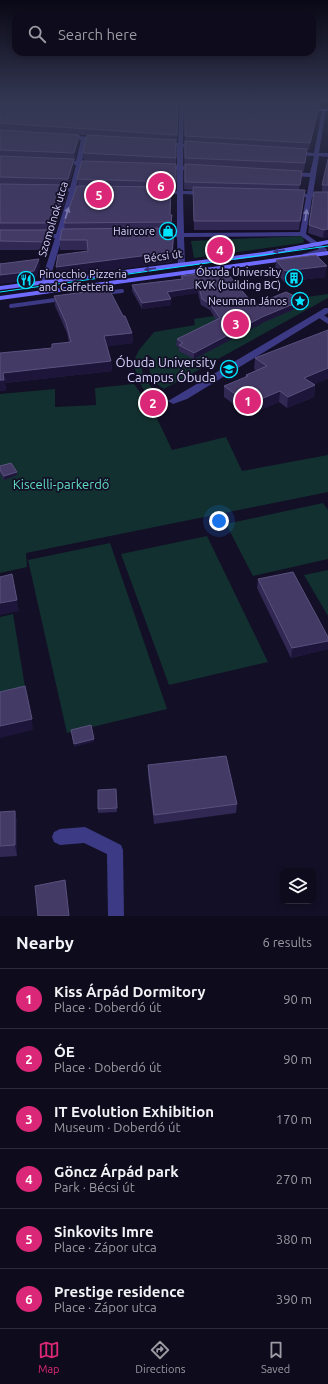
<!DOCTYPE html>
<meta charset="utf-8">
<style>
:root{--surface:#0e0b1c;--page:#171425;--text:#f1f3f6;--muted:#9b9ba3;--line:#2e2b3b;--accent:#db2777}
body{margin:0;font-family:Ubuntu,sans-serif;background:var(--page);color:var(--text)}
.controls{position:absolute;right:12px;bottom:12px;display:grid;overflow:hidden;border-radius:8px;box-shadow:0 2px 6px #0003}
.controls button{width:36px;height:36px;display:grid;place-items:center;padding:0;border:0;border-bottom:1px solid var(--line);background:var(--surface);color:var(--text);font:20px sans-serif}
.you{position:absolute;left:219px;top:521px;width:14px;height:14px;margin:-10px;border:3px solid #fff;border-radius:50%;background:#1a73e8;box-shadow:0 0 0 6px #1a73e833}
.badge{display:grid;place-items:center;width:26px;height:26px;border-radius:50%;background:var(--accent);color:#fff;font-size:13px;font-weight:700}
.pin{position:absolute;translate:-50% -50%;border:2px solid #fff;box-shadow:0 1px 4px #0006}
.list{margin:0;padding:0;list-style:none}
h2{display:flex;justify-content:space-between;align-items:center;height:52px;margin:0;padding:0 16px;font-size:17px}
h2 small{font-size:13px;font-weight:400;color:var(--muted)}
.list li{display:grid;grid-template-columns:26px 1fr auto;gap:12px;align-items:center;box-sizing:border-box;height:60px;padding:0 16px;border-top:1px solid var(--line)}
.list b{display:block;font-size:15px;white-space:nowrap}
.list p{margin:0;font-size:13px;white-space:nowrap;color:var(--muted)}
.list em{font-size:13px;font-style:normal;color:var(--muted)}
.icon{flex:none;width:22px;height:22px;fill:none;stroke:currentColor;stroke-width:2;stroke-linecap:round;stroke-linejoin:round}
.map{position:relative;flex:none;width:328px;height:916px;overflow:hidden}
.search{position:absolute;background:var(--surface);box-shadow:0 2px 6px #0003;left:12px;right:12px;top:12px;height:44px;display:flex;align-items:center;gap:10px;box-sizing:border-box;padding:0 14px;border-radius:12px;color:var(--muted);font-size:15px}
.sheet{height:412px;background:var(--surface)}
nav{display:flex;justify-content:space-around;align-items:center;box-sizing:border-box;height:56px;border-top:1px solid var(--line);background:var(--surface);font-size:11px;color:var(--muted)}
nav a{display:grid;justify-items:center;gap:2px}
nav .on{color:var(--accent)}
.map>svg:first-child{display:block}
</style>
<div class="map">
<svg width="328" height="916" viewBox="0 0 328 916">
<rect width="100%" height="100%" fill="#130f26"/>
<g fill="#12302f">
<path d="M303,236L304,242L302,243L194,258L191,241Z"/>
<path d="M328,294V298L164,389C153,382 145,371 152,358L148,355C132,371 151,387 163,398H151L148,396L142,387L135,369L134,360L139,350L154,332L195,325L194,319L214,316L218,322L177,346L194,359L261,324L286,298L297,296L299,298Z"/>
<path d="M134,384L154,412L172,450L226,437L242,471L328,455V492L26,553L27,567L0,573V394L55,389V407L96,405L95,388Z"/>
<path d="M323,503L328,510V559L253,576L226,524Z"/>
<path d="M207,536L268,662L169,685L121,554Z"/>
<path d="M110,543L167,709L67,733L28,560Z"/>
<path d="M328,570V616L304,575Z"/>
<path d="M13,614L25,687L0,692V617Z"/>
</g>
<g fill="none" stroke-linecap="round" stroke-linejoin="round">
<g stroke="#3d3a85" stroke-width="4">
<path d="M104,293L122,291"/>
<path d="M11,306L62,299"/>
</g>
<path stroke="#3d3a85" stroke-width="5" d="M319,315L328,321"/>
<g fill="#3d3a85" fill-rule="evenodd">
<path d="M180,102H184L183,144H198L201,146L198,148L183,147V166L197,167L200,169L197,171L183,170V191H206L209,193L206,195L183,194L184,233L300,232L306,197H292L289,195L292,193L307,194L310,177L289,176L286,174L289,172L310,173L314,156L293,155L290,153L293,151L314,153L322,110L326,109L319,153H328V157L319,156L313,194H328V198L312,197L306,234L327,249V251L303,256V254L319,249L301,236L184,237L185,264L181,266H178L177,237H161L158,235L161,233H177V194H158L155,192L158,190L177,191V170L163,169L160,167L163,165L177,166V146H162L159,144L162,142L178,143Z"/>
<path d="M66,135L100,138L103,140L100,142L86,140L82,162H95L98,164L95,166L81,165L76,188H88L91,190L88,192H75L63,234H73L76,236L73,238H62L49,282L45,284L41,282L55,238H39L36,236L39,234H56L69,192H54L51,190L54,188H70L76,165L61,164L58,162L61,160L76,161L81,140L64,138L63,137Z"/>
<path d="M325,308H328V313L187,399L173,404L168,401Z"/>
<path d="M85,827L121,845L123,850L124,916H108L107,854L84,843L60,845L54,842L52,837L54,832L60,829Z"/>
</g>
<g fill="#6f6bff" fill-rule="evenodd">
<path d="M305,108L328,109V111L303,110Z"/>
<path d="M328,240V244L264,256L0,290V286L264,252Z"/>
<path d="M328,251V255L0,300V296Z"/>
</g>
<path stroke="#00e5ff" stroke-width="1" d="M0,292L328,246"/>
</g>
<g fill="#312854">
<path d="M0,102H179L177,141H176V189H171L170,215H172L171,232H174V242L172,262L57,277L88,251V250H60V240L65,229L64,223L78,186L77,179L84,161L83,153L87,135H79V141L75,160H74V166L69,186H68V192L55,232H52V238L48,250H0Z"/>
<path d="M185,102H321L319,107L318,112L309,150H307L304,171H302L299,190L304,199L299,230H194L193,190L184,189Z"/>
<path d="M328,159V237L323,238L308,233L309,225L322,192V185Z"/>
<path d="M276,260L325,277L284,282L275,271Z"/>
<path d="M181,276L207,277L254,305L303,300L302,306L262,323L194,359L179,351V347L176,346L177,339L216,320L210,310L201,305L198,293L170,297L171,305L142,309L132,291V285L181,279Z"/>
<path d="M54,296L132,333L133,343L107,346L111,361L112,371L5,383L6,390L0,391V353L52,348V344L69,343L67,333L55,306Z"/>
<path d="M255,358L314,385H315L314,397L287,408L279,402L248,415L224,397V386L245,378L246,375L256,370L254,369Z"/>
<path d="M0,466L17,472V475L4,480L0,473Z"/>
<path d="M258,579L328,649L291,658L257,588Z"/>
<path d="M148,765L237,804L236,813L154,824L148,774Z"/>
<path d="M116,789L117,812L98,813V809Z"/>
<path d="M15,811L17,822V856L0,857V812Z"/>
</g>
<g fill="#1d163a">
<path d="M319,106L318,112L309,150L310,143Z"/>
<path d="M79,135V141L75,160L74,153Z"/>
<path d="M74,159V166L69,186L68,179Z"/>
<path d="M302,171V178L299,192Z"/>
<path d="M67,185L68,192L55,232L54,223Z"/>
<path d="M305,190L304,199L299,230L300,221Z"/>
<path d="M328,229V237L323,238L324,230Z"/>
<path d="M52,230V238L48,250L47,242Z"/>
<path d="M174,232V242L172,262L57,277L56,267Z"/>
<path d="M39,259L40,268L35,280L0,284V275Z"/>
<path d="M327,266L325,277L284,282L285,271Z"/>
<path d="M199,287L198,293L167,298V292Z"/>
<path d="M171,299V305L142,309V303Z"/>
<path d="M303,300L302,306L262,323L194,359V353L262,317Z"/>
<path d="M132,333L133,343L104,347V336Z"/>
<path d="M111,361L112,371L5,383L6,390L0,391V380L3,373Z"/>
<path d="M328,368V379L303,389L304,378Z"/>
<path d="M315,385L314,397L287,408L288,397Z"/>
<path d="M280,391L279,402L248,415L249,404Z"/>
<path d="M17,472V475L4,480V476Z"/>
<path d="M17,600L19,611L0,615V603Z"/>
<path d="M328,641V649L291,658L292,648Z"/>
<path d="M32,719L33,730L0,738V726Z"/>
<path d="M94,739V742L74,747V744Z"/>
<path d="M15,811L17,822V856L15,845Z"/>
</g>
<g fill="#433a66" stroke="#5a527e">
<path d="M0,102H178L177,135L0,123Z"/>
<path d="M185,102H247L319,106L310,143L185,136Z"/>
<path d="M0,130L79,135L74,153L0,150Z"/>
<path d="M87,135L176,140V158L83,153Z"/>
<path d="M185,141L307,149L305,163L185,158Z"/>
<path d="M0,156L74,159L68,179L0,177Z"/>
<path d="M328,159V185H322Z"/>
<path d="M82,161L176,164V182L77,179Z"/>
<path d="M185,164L302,171L300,185L185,182Z"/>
<path d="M0,184L67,185L54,223H0Z"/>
<path d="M77,186L171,187L170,215H172L171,222L64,223Z"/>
<path d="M193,187L305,190L300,221H194Z"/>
<path d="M314,192H328V229L324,230L309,225Z"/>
<path d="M171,228V232H174L172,252L56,267L58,255L88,251L87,240H60L62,229Z"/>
<path d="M0,230H52L47,242L0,241Z"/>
<path d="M316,255L327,266L285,271L276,260Z"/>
<path d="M39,259L34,271L0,275V263V264Z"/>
<path d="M205,273L207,277L228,274L254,305L286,292L303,300L262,317L194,353L179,345L183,343L177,339L220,318L210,304L202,299L199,287L167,292L171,299L142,303L132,285L183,279L181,276Z"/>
<path d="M109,289L123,316H125L132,333L104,336L111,361L3,373L4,380H0V353L52,348V344L71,342L66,323L54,296Z"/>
<path d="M328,330V368L304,378L315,385L288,397L280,391L249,404L224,386L248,376L246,375L267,366L255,358Z"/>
<path d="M11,463L17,472L4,476L0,470V466Z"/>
<path d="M293,572L328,637V641L292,648L258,579Z"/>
<path d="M12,574L17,600L0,603V577Z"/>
<path d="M25,686L32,719L0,726V692Z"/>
<path d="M91,725L94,739L74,744L71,730Z"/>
<path d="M226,756L237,804L154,815L148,765Z"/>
<path d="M116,789L117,808L98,809V790Z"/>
<path d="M15,811V845L0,846V812Z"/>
<path d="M65,880L69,916H38L35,886Z"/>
</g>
<defs><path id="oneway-solid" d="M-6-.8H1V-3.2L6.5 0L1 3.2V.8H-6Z"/></defs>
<g fill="#837fbc">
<use href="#oneway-solid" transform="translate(67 213) rotate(-73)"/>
<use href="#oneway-solid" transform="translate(306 215) rotate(-82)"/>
</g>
<g fill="#38347d">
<use href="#oneway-solid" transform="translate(279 251) rotate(171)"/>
<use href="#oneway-solid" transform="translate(150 269) rotate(172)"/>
</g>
<linearGradient id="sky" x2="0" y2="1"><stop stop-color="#0a0815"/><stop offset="0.44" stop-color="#333752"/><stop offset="1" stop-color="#333752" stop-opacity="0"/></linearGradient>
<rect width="328" height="230" fill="url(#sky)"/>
<defs>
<g id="shop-ring" transform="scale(0.9)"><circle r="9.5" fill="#130f26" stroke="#00e5ff" stroke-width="1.5"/><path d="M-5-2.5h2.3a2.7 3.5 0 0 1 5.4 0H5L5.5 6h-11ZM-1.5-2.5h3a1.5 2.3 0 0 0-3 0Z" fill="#00e5ff"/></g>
<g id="building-ring" transform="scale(0.9)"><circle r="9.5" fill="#130f26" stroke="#00e5ff" stroke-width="1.5"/><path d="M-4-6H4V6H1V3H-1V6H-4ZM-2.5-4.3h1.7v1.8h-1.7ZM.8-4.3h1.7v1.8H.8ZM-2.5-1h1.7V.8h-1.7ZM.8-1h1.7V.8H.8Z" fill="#00e5ff"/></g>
<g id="restaurant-ring" transform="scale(0.9)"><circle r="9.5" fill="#130f26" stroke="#00e5ff" stroke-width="1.5"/><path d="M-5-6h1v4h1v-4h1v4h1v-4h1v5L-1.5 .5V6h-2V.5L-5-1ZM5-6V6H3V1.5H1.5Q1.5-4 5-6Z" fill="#00e5ff"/></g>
<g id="sight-ring" transform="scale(0.9)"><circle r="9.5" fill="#130f26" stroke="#00e5ff" stroke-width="1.5"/><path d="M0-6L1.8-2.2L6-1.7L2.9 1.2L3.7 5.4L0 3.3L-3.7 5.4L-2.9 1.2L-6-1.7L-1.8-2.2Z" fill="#00e5ff"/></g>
<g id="university-ring" transform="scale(0.9)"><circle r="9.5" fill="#130f26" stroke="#00e5ff" stroke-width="1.5"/><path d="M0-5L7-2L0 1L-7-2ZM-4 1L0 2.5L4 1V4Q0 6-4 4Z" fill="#00e5ff"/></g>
</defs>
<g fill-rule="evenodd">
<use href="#shop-ring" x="168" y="231"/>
<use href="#building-ring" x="294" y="278"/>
<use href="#restaurant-ring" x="26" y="280"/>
<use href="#sight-ring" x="300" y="301"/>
<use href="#university-ring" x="229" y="369"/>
</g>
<g text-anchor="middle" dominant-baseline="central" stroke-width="3.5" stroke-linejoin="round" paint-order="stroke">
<g font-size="11" fill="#d9d4ff" stroke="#130f26">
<text transform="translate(53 219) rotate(-73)">Szomolnok utca</text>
<text transform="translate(163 256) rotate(-8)">Bécsi út</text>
</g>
<g font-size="11" fill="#d9d4ff" stroke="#130f26" text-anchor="end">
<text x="155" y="231">Haircore</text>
<text x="281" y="272">Óbuda University<tspan x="281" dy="13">KVK (building BC)</tspan></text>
<text x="39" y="274" text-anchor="start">Pinocchio Pizzeria<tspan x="39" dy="13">and Caffetteria</tspan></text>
<text x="287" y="301">Neumann János</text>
</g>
<g font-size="13" fill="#d9d4ff" stroke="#130f26" text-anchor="end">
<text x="216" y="362">Óbuda University<tspan x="216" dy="15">Campus Óbuda</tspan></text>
</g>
<g font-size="13" fill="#5fe0c0" stroke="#130f26">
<text x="61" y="484">Kiscelli-parkerdő</text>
</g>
</g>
</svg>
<div class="controls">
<button><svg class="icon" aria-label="layers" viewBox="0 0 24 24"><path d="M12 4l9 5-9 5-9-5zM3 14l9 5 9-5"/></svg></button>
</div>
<div class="you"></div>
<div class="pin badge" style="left:248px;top:401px">1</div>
<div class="pin badge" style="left:153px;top:403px">2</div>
<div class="pin badge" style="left:236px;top:324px">3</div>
<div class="pin badge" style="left:220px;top:250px">4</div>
<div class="pin badge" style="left:99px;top:195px">5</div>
<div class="pin badge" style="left:161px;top:186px">6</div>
<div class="search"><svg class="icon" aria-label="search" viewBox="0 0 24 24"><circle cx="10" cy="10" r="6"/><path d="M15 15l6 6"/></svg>Search here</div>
</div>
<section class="sheet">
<h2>Nearby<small>6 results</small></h2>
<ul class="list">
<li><span class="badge">1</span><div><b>Kiss Árpád Dormitory</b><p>Place · Doberdó út</p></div><em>90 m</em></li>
<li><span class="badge">2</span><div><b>ÓE</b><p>Place · Doberdó út</p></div><em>90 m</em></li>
<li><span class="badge">3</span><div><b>IT Evolution Exhibition</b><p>Museum · Doberdó út</p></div><em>170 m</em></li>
<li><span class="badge">4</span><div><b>Göncz Árpád park</b><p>Park · Bécsi út</p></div><em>270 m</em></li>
<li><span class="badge">5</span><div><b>Sinkovits Imre</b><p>Place · Zápor utca</p></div><em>380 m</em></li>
<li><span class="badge">6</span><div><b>Prestige residence</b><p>Place · Zápor utca</p></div><em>390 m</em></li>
</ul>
</section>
<nav>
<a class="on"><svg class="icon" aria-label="map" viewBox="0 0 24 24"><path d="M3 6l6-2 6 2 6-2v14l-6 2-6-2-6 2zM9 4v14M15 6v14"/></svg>Map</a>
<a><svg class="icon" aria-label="directions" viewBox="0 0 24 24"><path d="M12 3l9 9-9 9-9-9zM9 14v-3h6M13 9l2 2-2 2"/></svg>Directions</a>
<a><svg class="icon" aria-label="saved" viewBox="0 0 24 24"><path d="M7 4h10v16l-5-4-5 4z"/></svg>Saved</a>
</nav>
